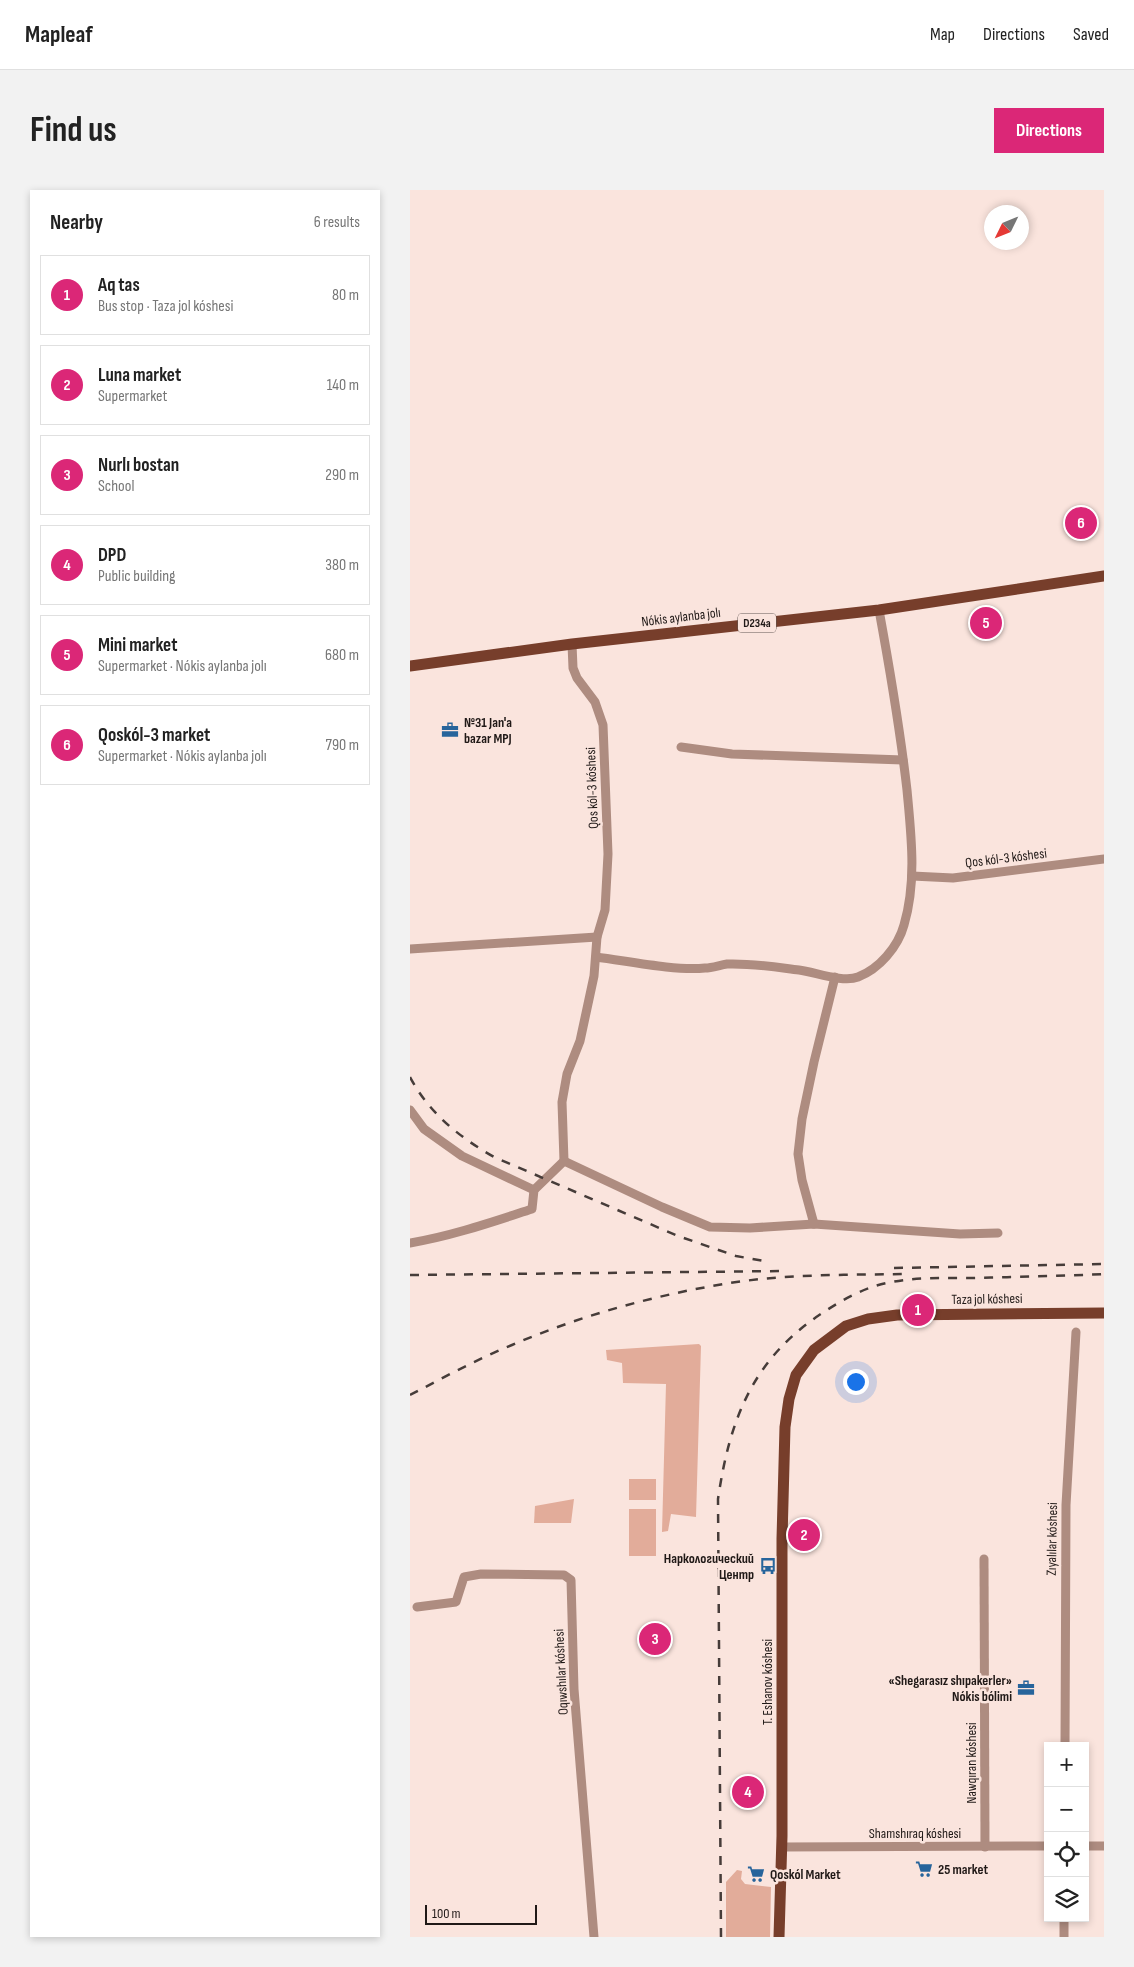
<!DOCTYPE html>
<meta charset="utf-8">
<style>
:root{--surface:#fff;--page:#f2f2f2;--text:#222;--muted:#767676;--line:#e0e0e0;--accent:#db2777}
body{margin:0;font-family:"Sofia Sans Condensed",sans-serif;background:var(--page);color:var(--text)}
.controls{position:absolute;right:15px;bottom:15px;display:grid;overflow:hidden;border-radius:0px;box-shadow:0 2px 8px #0003}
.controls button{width:45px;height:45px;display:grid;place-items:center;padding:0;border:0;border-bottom:1px solid var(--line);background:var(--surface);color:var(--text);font:25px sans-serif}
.compass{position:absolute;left:574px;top:15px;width:45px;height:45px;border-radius:50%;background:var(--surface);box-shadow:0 2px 8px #0003;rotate:227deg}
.scale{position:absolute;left:15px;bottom:12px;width:112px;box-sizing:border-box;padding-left:5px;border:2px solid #201917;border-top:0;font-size:14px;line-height:18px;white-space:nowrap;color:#201917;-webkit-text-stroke:4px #fae4dd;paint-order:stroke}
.you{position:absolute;left:445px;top:1191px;width:18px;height:18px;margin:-12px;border:4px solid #fff;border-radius:50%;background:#1a73e8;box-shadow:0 0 0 8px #1a73e833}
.badge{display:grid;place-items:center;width:32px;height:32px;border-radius:50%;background:var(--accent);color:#fff;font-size:16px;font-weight:700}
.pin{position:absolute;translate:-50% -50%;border:2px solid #fff;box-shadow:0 1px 5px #0006}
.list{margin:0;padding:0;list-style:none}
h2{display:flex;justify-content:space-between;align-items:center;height:65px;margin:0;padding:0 20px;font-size:21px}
h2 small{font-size:16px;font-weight:400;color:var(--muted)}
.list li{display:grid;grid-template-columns:32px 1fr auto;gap:15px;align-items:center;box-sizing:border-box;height:80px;margin:0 10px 10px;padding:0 10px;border:1px solid var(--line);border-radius:0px}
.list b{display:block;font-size:19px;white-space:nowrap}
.list p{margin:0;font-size:16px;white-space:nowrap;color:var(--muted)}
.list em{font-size:16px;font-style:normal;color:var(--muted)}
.icon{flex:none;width:28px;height:28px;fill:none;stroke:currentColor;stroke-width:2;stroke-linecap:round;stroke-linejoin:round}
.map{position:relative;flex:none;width:694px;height:1747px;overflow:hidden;border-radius:0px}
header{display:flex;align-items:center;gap:30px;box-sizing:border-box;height:70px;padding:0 25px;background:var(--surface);border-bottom:1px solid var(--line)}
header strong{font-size:24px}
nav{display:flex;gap:28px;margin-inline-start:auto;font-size:18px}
.intro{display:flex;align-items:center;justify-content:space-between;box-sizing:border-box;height:120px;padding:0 30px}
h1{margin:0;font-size:35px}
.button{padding:12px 22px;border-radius:0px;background:var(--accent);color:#fff;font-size:18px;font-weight:700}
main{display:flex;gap:30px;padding:0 30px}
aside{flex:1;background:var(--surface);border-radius:0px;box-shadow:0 2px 8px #0003}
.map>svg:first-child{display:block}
</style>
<header>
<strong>Mapleaf</strong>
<nav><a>Map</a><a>Directions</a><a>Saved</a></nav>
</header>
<div class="intro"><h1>Find us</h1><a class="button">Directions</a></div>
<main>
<aside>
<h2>Nearby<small>6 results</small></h2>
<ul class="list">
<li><span class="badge">1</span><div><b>Aq tas</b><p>Bus stop · Taza jol kóshesi</p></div><em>80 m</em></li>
<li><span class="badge">2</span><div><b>Luna market</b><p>Supermarket</p></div><em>140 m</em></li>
<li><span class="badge">3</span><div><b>Nurlı bostan</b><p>School</p></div><em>290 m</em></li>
<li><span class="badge">4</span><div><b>DPD</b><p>Public building</p></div><em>380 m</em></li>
<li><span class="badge">5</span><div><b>Mini market</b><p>Supermarket · Nókis aylanba jolı</p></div><em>680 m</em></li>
<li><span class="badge">6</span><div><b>Qoskól-3 market</b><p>Supermarket · Nókis aylanba jolı</p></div><em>790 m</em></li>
</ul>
</aside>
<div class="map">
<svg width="694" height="1747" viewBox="0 0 694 1747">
<rect width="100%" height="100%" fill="#fae4dd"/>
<g fill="#e2ac9a">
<path d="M289,1154L291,1156L286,1327L261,1324L258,1341L252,1342L256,1194L213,1193L212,1173L197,1170L196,1160Z"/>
<rect x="219" y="1289" width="27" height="21"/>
<path d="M164,1309L161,1333H124L125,1316Z"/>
<rect x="219" y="1319" width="27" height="47"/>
<path d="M327,1680L332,1681L331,1689L335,1694L361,1697L360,1747H316V1692Z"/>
</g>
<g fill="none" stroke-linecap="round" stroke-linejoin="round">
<g stroke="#ae8c80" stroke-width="9">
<path d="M271,557L322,564L493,570"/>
<path d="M502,686L543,688L694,669"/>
<path d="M0,759L187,747"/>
<path d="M186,767C218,771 264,781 295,778C302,778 310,775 317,774C341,773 365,777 389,780C405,782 433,793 448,787C469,779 488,757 494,735C507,691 501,644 497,600C490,539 480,480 469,420"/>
<path d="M0,920L14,939L52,966L124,1000"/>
<path d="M154,971L152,912L157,884L170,851L184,786L187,747L195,720L198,664L193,535L185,512L167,488L163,478L162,454"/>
<path d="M154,971L252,1017L300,1037L340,1038L404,1034L550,1044L588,1043"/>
<path d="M404,1034L392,990L388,964L392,929L404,872L425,787"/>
<path d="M0,1053C42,1046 82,1032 122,1019L124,1000L154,971"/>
<path d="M574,1369L575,1657"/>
<path d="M7,1417L46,1412L54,1387L71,1384L154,1385L161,1390L164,1499L184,1747"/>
<path d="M655,1556L656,1315L666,1142"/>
<path d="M675,1656H694"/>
<path d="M372,1657L638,1656"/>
<path d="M654,1747V1728"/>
</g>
<g stroke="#773e2b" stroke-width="11">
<path d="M0,476L162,454L469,420L694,386"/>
<path d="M369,1747L372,1646V1349L375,1237L379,1209L386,1185L404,1160L436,1136L458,1129L487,1125L694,1123"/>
</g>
<g stroke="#463c39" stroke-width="2.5" stroke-dasharray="9 9" stroke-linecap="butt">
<path d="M0,887C19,923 49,947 84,967L268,1046L326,1066L360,1072"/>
<path d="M484,1078L694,1074"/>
<path d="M0,1085L374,1081"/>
<path d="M0,1205C33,1188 67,1169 102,1155C172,1125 245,1105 320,1093C377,1084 436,1085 494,1084"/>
<path d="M311,1747L308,1309C320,1227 344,1166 417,1120C437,1107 458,1096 482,1092C508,1087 535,1088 562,1088C606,1087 650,1086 694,1084"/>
</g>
</g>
<defs>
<g id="office-bare" transform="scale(1.35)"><path d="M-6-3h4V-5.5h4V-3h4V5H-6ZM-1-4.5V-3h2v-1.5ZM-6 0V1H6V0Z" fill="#27649b" stroke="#fae4dd" stroke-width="2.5" paint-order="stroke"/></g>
<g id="bus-bare" transform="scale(1.35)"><path d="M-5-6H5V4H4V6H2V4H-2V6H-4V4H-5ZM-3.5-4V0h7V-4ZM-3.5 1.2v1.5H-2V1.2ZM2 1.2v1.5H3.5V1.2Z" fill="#27649b" stroke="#fae4dd" stroke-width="2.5" paint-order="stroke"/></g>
<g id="supermarket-bare" transform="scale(1.35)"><path d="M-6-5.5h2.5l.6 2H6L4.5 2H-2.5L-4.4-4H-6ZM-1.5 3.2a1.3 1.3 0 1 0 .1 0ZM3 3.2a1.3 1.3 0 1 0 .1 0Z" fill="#27649b" stroke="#fae4dd" stroke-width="2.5" paint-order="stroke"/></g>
</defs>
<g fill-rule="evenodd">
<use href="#office-bare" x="40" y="540"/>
<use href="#bus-bare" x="358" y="1376"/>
<use href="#office-bare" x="616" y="1498"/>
<use href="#supermarket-bare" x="514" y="1679"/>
<use href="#supermarket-bare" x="346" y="1684"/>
</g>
<g text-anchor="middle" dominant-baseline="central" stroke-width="5" stroke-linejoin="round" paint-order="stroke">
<rect fill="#fae4dd" stroke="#615652" stroke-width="1" x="328" y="423.5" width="38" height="19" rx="4"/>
<g font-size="12" font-weight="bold" fill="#201917">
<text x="347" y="433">D234a</text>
</g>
<g font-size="14" fill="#201917" stroke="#fae4dd">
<text transform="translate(271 427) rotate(-7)">Nókis aylanba jolı</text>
<text transform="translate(182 598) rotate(-92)">Qos kól-3 kóshesi</text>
<text transform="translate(596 668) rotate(-7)">Qos kól-3 kóshesi</text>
<text transform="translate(577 1109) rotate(-1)">Taza jol kóshesi</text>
<text transform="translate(642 1349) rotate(-89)">Zıyalılar kóshesi</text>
<text transform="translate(151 1482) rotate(-93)">Oqıwshılar kóshesi</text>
<text transform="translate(357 1492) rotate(-90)">T. Eshanov kóshesi</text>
<text transform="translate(561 1573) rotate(-90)">Nawqıran kóshesi</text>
<text x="505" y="1643">Shamshıraq kóshesi</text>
</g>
<g font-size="14" font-weight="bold" fill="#201917" stroke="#fae4dd" text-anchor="start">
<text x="54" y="532">№31 Jan'a<tspan x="54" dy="16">bazar MPJ</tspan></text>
<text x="344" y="1368" text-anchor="end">Наркологический<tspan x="344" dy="16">Центр</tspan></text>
<text x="602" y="1490" text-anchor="end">«Shegarasız shıpakerler»<tspan x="602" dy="16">Nókis bólimi</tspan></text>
<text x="528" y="1679">25 market</text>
<text x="360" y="1684">Qoskól Market</text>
</g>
</g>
</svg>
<div class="controls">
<button>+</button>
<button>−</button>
<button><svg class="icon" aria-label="locate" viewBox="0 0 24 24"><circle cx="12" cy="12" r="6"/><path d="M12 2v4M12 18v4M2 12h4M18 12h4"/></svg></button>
<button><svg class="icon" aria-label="layers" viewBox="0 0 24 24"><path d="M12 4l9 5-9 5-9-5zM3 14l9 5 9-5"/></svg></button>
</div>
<svg class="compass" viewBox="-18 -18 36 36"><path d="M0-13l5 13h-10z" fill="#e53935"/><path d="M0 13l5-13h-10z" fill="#767676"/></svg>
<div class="scale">100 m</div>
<div class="you"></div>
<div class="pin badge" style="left:508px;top:1120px">1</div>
<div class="pin badge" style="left:394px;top:1345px">2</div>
<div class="pin badge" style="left:245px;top:1449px">3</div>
<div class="pin badge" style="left:338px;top:1602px">4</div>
<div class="pin badge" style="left:576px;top:433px">5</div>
<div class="pin badge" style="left:671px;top:333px">6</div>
</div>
</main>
